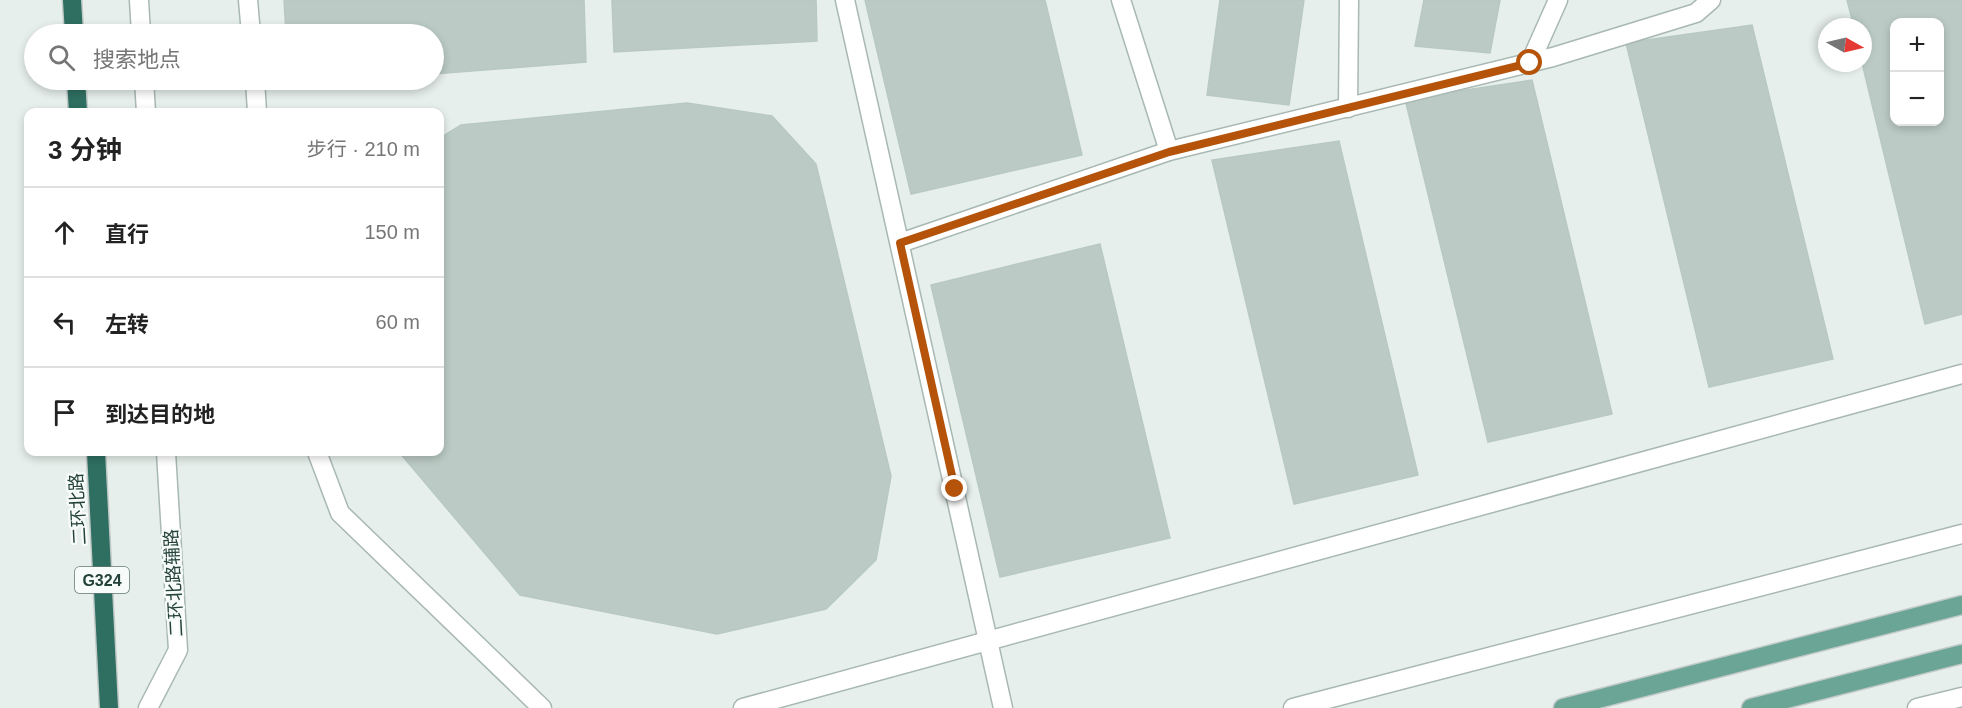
<!DOCTYPE html>
<html lang="zh">
<meta charset="utf-8">
<style>
:root{--surface:#fff;--page:#f2f2f2;--text:#222;--muted:#767676;--line:#e0e0e0}
body{margin:0;font-family:Arial,"Noto Sans SC",sans-serif;background:var(--page);color:var(--text)}
.controls{position:absolute;right:18px;top:18px;display:grid;overflow:hidden;border-radius:12px;box-shadow:0 3px 9px #0003}
.controls button{width:54px;height:54px;display:grid;place-items:center;padding:0;border:0;border-bottom:2px solid var(--line);background:var(--surface);color:var(--text);font:30px sans-serif}
.compass{position:absolute;left:1818px;top:18px;width:54px;height:54px;border-radius:50%;background:var(--surface);box-shadow:0 3px 9px #0003;rotate:98deg}
.stop{position:absolute;width:18px;height:18px;margin:-14px;border:4px solid #b45309;border-radius:50%;background:#fff}
.stop.end{background:#b45309;border-color:#fff;box-shadow:0 2px 6px #0008}
.list{margin:0;padding:0;list-style:none}
h2{display:flex;justify-content:space-between;align-items:center;height:78px;margin:0;padding:0 24px;font-size:26px}
h2 small{font-size:20px;font-weight:400;color:var(--muted)}
.list li{display:grid;grid-template-columns:39px 1fr auto;gap:18px;align-items:center;box-sizing:border-box;height:90px;padding:0 24px;border-top:2px solid var(--line)}
.list b{display:block;font-size:22px;white-space:nowrap}
.list em{font-size:20px;font-style:normal;color:var(--muted)}
.icon{flex:none;width:33px;height:33px;fill:none;stroke:currentColor;stroke-width:2;stroke-linecap:round;stroke-linejoin:round}
.map{position:relative;flex:none;width:1962px;height:708px;overflow:hidden}
.search{position:absolute;background:var(--surface);box-shadow:0 3px 9px #0003;left:24px;top:24px;width:420px;height:66px;display:flex;align-items:center;gap:15px;box-sizing:border-box;padding:0 21px;border-radius:33px;color:var(--muted);font-size:22px}
.panel{position:absolute;background:var(--surface);box-shadow:0 3px 9px #0003;left:24px;top:108px;width:420px;height:348px;border-radius:12px}
.map>svg:first-child{display:block}
</style>
<div class="map">
<svg width="1962" height="708" viewBox="0 0 1962 708">
<rect width="100%" height="100%" fill="#e6efeb"/>
<g fill="#bbcac4" stroke="#b8c9c2" stroke-width="1.5" fill-rule="evenodd">
<path d="M284,0H584L586,62L434,74V34H286Z"/>
<path d="M612,0H816L817,41L614,52Z"/>
<path d="M865,0H1045L1082,155L911,194Z"/>
<path d="M1220,0H1304L1289,105L1207,95Z"/>
<path d="M1424,0H1500L1490,53L1415,46Z"/>
<path d="M1847,0H1962V314L1925,324L1862,63L1863,27H1854ZM1894,22H1940V122H1894Z"/>
<path d="M1752,25L1833,359L1709,387L1626,43Z"/>
<path d="M288,80H364L289,86Z"/>
<path d="M1532,80L1612,414L1488,442L1405,99Z"/>
<path d="M687,103L772,116L816,164L891,476L876,560L826,609L717,634L520,595L399,452H440V138L461,125Z"/>
<path d="M1339,141L1418,475L1294,504L1212,160Z"/>
<path d="M1100,244L1170,538L1000,577L931,285Z"/>
</g>
<g fill="none" stroke-linecap="round" stroke-linejoin="round">
<g stroke="#a8b8b2" stroke-width="21">
<g id="minor">
<path d="M139,0L141,34"/>
<path d="M248,0L251,34"/>
<path d="M845,0L1003,708"/>
<path d="M1121,0L1169,151"/>
<path d="M1530,63L1558,0"/>
<path d="M144,80L146,112"/>
<path d="M255,80L257,112"/>
<path d="M1348,108L1349,0"/>
<path d="M900,243L1169,151L1553,57L1696,13L1711,0"/>
<path d="M317,452L340,513L542,708"/>
<path d="M148,708L178,650L166,452"/>
<path d="M743,708L1962,374"/>
<path d="M1293,708L1962,534"/>
<path d="M1917,708L1962,697"/>
</g>
</g>
<g stroke="#c2cac8" stroke-width="21">
<g id="major">
<path d="M1563,708L1962,605"/>
<path d="M1751,708L1962,654"/>
</g>
</g>
<g stroke="#c2cac8" stroke-width="21">
<g id="highway">
<path d="M72,0L74,34"/>
<path d="M76,80L78,112"/>
<path d="M96,452L109,708"/>
</g>
</g>
<use href="#minor" stroke="#fff" stroke-width="18"/>
<use href="#major" stroke="#6aa596" stroke-width="18"/>
<use href="#highway" stroke="#2f6f62" stroke-width="18"/>
</g>
<g fill="none" stroke-linecap="round" stroke-linejoin="round">
<path stroke="#b45309" stroke-width="8" d="M955,489L900,243L1169,152L1530,63"/>
</g>
<g text-anchor="middle" dominant-baseline="central" stroke-width="4.5" stroke-linejoin="round" paint-order="stroke">
<rect fill="#f7fbf9" stroke="#637a73" stroke-width="1.5" x="75" y="567" width="54" height="26" rx="4.5"/>
<g font-size="16" font-weight="bold" fill="#24423a">
<text x="102" y="580">G324</text>
</g>
<g font-size="18" fill="#24423a" stroke="#f7fbf9">
<text transform="translate(78 509) rotate(-93)">二环北路</text>
<text transform="translate(174 583) rotate(-93)">二环北路辅路</text>
</g>
</g>
</svg>
<div class="controls">
<button>+</button>
<button>−</button>
</div>
<svg class="compass" viewBox="-18 -18 36 36"><path d="M0-13l5 13h-10z" fill="#e53935"/><path d="M0 13l5-13h-10z" fill="#767676"/></svg>
<div class="stop" style="left:1530px;top:63px"></div>
<div class="stop end" style="left:955px;top:489px"></div>
<div class="search"><svg class="icon" aria-label="search" viewBox="0 0 24 24"><circle cx="10" cy="10" r="6"/><path d="M15 15l6 6"/></svg>搜索地点</div>
<section class="panel">
<h2>3 分钟<small>步行 · 210 m</small></h2>
<ul class="list">
<li><svg class="icon" aria-label="ahead" viewBox="0 0 24 24"><path d="M12 20V5M6 11l6-6 6 6"/></svg><div><b>直行</b></div><em>150 m</em></li>
<li><svg class="icon" aria-label="left" viewBox="0 0 24 24"><path d="M17 20v-9H6M10 6l-5 5 5 5"/></svg><div><b>左转</b></div><em>60 m</em></li>
<li><svg class="icon" aria-label="arrive" viewBox="0 0 24 24"><path d="M6 21V4h12l-3 4 3 4H6"/></svg><div><b>到达目的地</b></div></li>
</ul>
</section>
</div>
